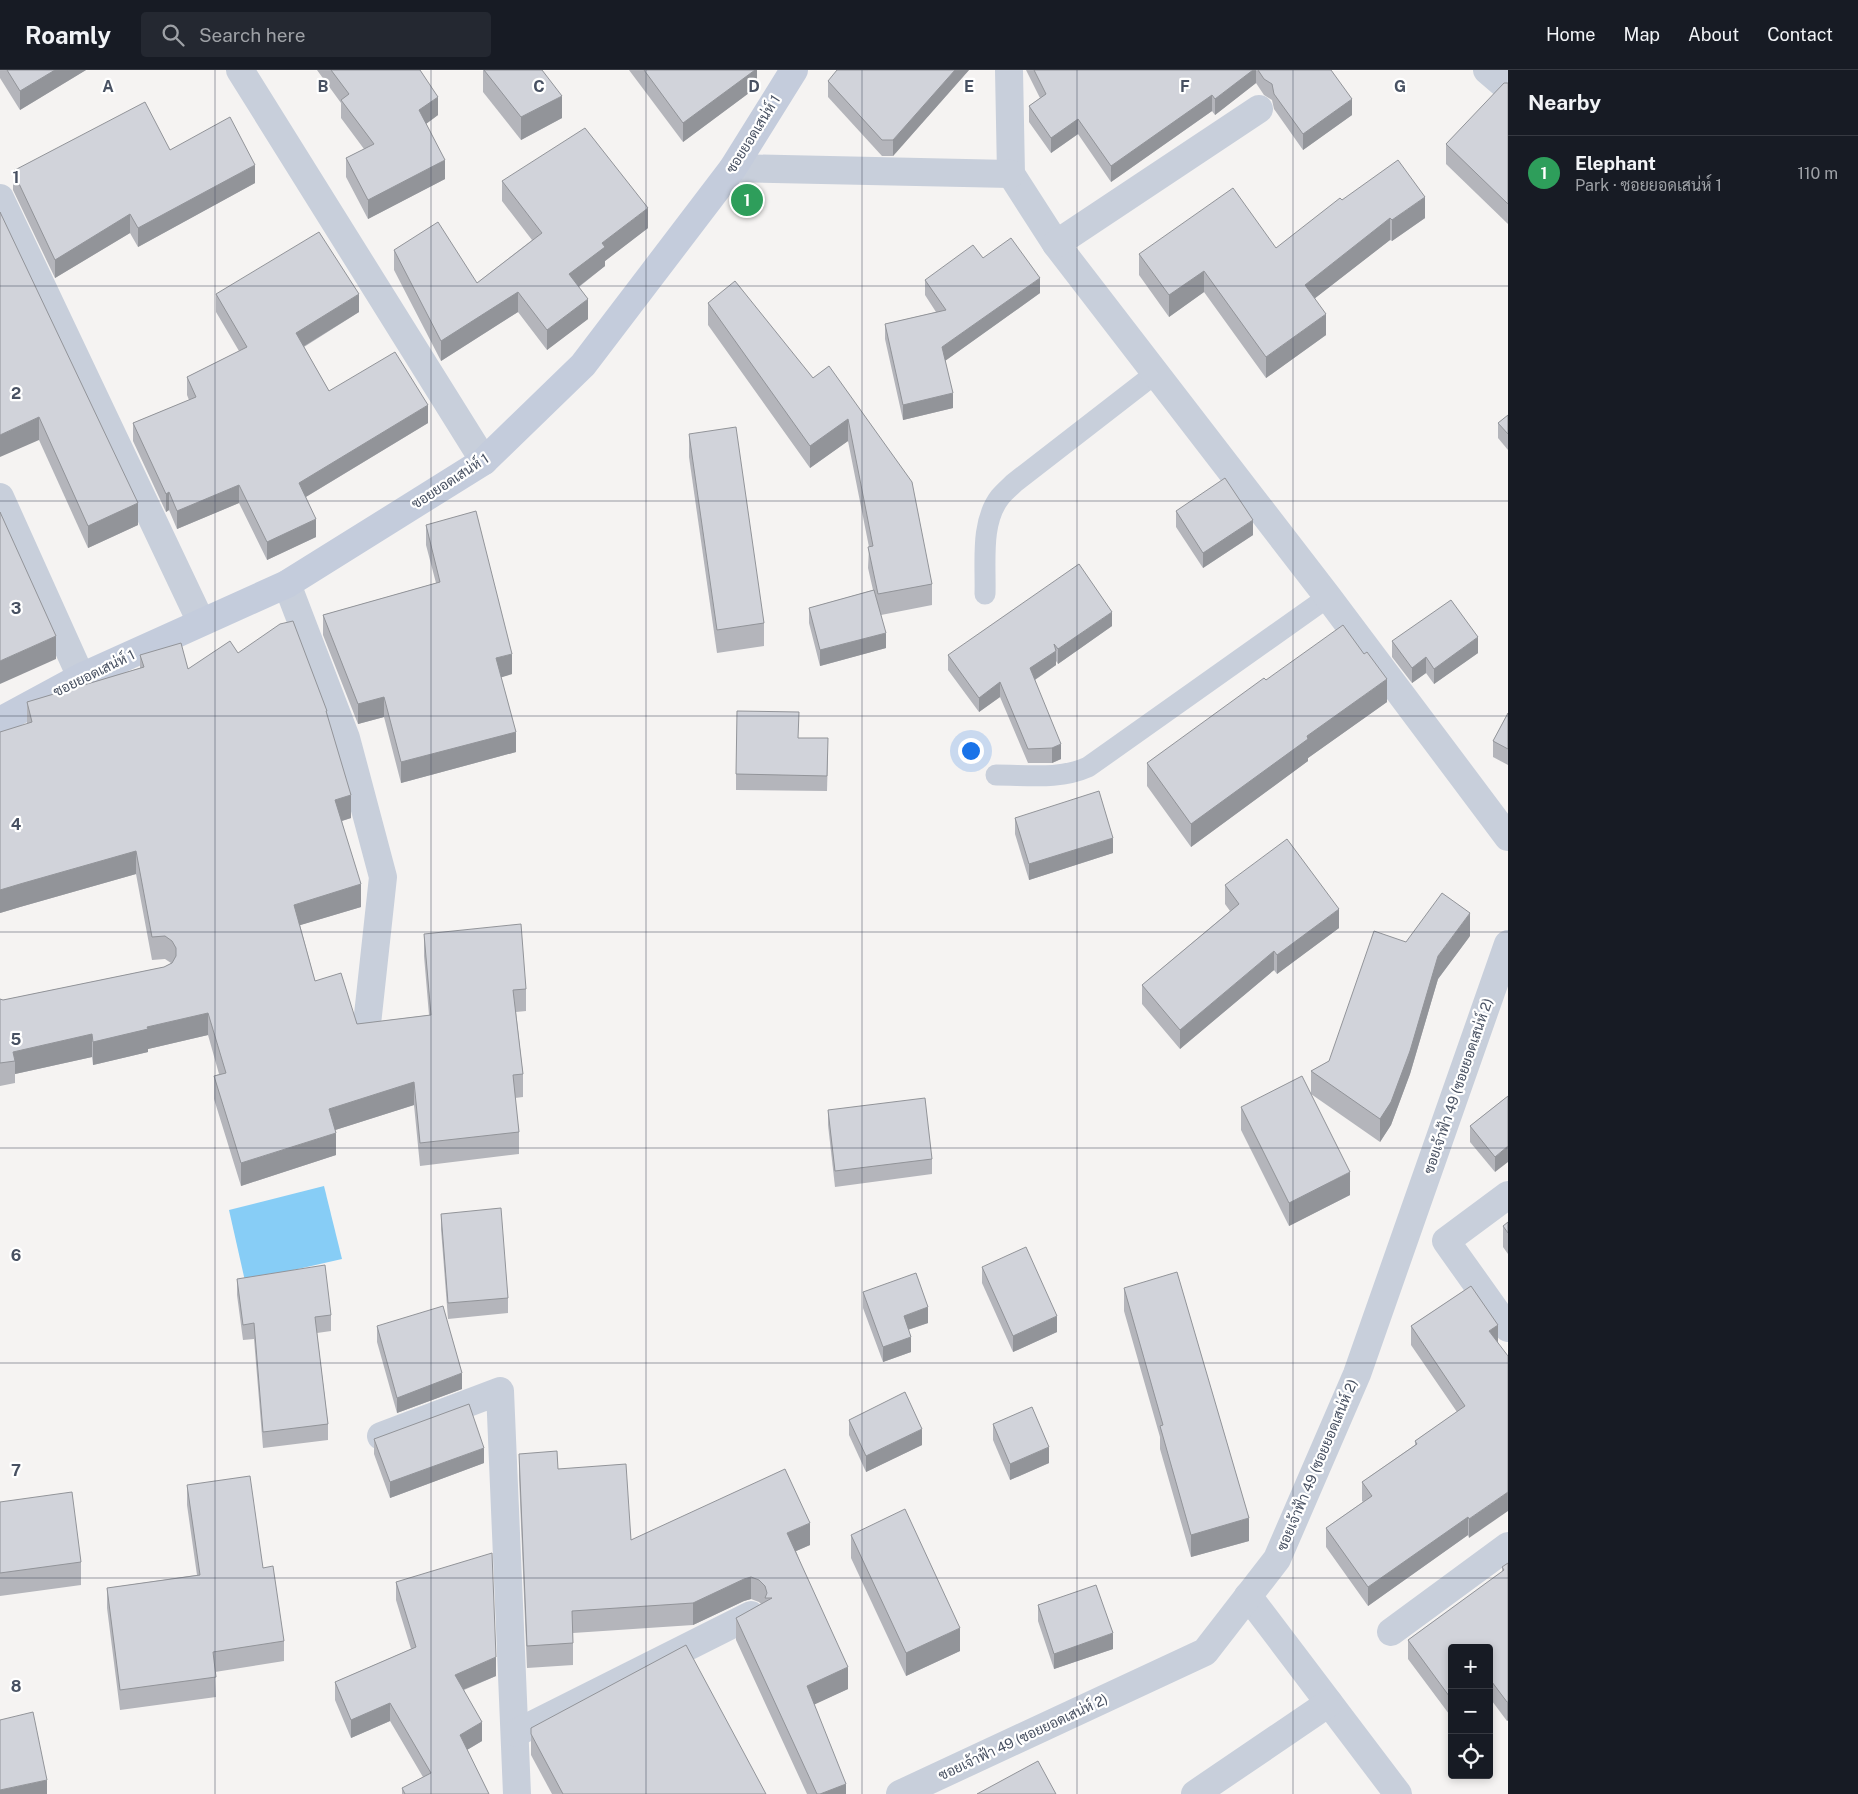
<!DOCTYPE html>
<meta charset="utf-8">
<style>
:root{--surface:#171b24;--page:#242831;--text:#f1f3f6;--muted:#9ea1a6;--line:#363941;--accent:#88a7f8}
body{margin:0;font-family:"Public Sans",Sarabun,sans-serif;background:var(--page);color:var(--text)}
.controls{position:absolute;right:15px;bottom:15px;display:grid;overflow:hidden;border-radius:5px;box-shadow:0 2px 8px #0003}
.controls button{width:45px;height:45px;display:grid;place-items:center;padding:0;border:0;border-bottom:1px solid var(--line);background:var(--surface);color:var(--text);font:25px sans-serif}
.you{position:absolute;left:970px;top:680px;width:18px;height:18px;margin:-12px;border:4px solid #fff;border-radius:50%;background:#1a73e8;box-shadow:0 0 0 8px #1a73e833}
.badge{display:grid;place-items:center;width:32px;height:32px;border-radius:50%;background:var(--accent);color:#fff;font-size:16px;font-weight:700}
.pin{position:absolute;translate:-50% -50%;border:2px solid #fff;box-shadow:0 1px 5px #0006}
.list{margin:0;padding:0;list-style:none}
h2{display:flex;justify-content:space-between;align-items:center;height:65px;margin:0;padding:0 20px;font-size:21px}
h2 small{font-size:16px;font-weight:400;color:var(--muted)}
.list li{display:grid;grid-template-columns:32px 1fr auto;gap:15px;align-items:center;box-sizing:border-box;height:75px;padding:0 20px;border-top:1px solid var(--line)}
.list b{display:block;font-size:19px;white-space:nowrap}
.list p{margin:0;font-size:16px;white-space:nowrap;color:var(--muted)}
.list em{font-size:16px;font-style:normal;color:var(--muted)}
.icon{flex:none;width:28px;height:28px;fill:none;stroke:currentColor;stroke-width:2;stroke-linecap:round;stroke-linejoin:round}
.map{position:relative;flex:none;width:1508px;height:1724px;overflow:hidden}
header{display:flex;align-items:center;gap:30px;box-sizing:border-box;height:70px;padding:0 25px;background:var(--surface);border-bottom:1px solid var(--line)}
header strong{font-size:24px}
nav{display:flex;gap:28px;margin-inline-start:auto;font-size:18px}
.search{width:350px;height:45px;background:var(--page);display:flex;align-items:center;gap:12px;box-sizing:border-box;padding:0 18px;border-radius:5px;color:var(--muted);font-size:19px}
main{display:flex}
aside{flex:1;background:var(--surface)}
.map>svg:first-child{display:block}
</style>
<header>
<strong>Roamly</strong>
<div class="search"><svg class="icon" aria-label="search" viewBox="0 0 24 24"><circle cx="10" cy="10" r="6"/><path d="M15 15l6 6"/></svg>Search here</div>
<nav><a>Home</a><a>Map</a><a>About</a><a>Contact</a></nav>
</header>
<main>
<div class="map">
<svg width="1508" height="1724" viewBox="0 0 1508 1724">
<rect width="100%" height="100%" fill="#f5f3f2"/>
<path fill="#87cdf6" d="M324,1116L342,1189L245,1211L229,1140Z"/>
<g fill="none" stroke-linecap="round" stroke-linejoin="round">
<g stroke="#c8cfdb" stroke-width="21">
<path d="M985,524C986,493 980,453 1000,427C1004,422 1009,418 1014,413L1156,303"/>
<path d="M996,705C1028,705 1059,710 1088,697L1328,527"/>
</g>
<g stroke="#c8cfdb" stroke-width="28">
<path d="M240,0L484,391"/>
<path d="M1009,0L1011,104L1056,174L1328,527L1508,767"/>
<path d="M1487,0L1508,18"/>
<path d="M733,98L1011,104"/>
<path d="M0,128L201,552"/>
<path d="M1056,174L1259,39"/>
<path d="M0,427L81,607"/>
<path d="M287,514L346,668L383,807L367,954"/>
<path d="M1508,1125L1446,1171L1508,1258"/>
<path d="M381,1366L500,1321L517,1724"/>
<path d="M1248,1526L1398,1724"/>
<path d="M1391,1562L1508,1476"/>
<path d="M516,1663L751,1545"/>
<path d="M900,1724L1205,1582L1277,1489L1357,1304L1508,874"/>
<path d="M1195,1724L1329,1633"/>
</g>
<path stroke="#c4ccdc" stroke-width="28" d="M0,651L81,607L287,514L484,391L583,295L733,98L794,0"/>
</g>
<g fill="#b4b5bb">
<path d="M0,0H86L20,40L0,8Z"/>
<path d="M317,0H420L438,45L426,54L445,109L368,149L346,107V88L364,79L341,48V33Z"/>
<path d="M483,0H542L562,48L521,70L483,22Z"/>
<path d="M629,0H757V17L683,72Z"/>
<path d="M969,0L893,86H882L828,27V11Z"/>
<path d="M1026,0H1331L1352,45L1303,80L1274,39L1272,30L1264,25L1256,13L1215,45L1212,41L1111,112L1078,64L1051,83L1029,52V36L1040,28Z"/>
<path d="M1508,13V154L1446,94V74Z"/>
<path d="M170,80L255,113L138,177L130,163L55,208L13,120V101Z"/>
<path d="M502,111L648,158L605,191V196L579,217L588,249L547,280L518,242L441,291L394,200V180L477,213L532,170L502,131Z"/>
<path d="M1342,130L1425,148L1392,171L1390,170L1315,228L1326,265L1266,308L1204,222L1169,247L1139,205V184L1276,178Z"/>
<path d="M0,142L138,455L88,478L39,370Z"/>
<path d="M983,188L1040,223L945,291L953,338L903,350L885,269V254L936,242L925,225V210Z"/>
<path d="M216,224L359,242L304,277L329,321L428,353L306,427L316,467L267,490L239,433L177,459L169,440L166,442L133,371V353L189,330L187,325V307L239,281L216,242Z"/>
<path d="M708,233L813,308L829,296L932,514V535L881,545L886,578L820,596L809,553V538L873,520L868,498L869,477L848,371L810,398L708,255Z"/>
<path d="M1508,345V380L1498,368V353Z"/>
<path d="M689,364L764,553V576L717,583L689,387Z"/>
<path d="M1176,441L1253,465L1203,498L1176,457Z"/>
<path d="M426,455L512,604L501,607L516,682L401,713L384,647L358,654L323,565V545L436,513L426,475Z"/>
<path d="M1112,556L1058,594L1056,591V595L1035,610L1061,689L1052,693H1028L1000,627L979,642L948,600V585Z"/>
<path d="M1392,571L1478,583L1434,614L1426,603L1412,613L1392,587Z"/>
<path d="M238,583L327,648L351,748L342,751L361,837L300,855L315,911L357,954L429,945L424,886V864L526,919V941L516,942L523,1004V1027L515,1028L519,1062V1084L420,1096L414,1035L335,1060L336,1085L241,1116L214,1029V1006L219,1004L208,965L148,979V982L93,995L92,987L15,1004V1013L0,1016V929L3,930L164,897L171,893L165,889L152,890L136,804L20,837L0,843V662L27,654V632L140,598V585L188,599Z"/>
<path d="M1266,610L1387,632L1308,688V691L1191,777L1147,716V693Z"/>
<path d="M1508,643V695L1493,687V671Z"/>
<path d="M799,668L828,684L827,721L736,720V704Z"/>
<path d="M1015,748L1113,783L1029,810L1015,764Z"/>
<path d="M1225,815L1339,858L1277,904L1274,900L1180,979L1142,934V915L1230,841L1225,834Z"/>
<path d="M1470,866L1438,909L1410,1004L1391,1055L1380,1072L1311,1024V1001L1329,991Z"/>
<path d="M1508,1026L1495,1102L1470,1072V1056Z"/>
<path d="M1241,1037L1350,1125L1289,1156L1241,1060Z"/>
<path d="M828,1040L932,1089V1104L835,1117L828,1055Z"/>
<path d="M441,1144L508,1228V1243L448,1249L441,1159Z"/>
<path d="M1508,1152V1184L1503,1177V1156Z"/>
<path d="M982,1197L1057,1262L1013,1282L982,1213Z"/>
<path d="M237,1209L331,1245V1261L317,1263L328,1354V1370L263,1378L254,1269L243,1270L237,1225Z"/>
<path d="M1471,1216L1469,1468L1468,1465L1368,1536L1326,1477V1458L1363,1432L1362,1431V1412L1415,1375V1371L1457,1342L1411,1275V1256Z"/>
<path d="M1124,1218L1249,1471L1191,1487L1160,1379V1367L1124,1241Z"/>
<path d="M863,1222L928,1253L908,1260L911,1282L883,1292L863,1238Z"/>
<path d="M377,1256L462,1319L397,1343L377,1272Z"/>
<path d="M849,1350L922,1375L866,1402L849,1365Z"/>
<path d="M993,1354L1049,1393L1010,1410L993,1370Z"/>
<path d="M374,1369L484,1393L390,1428L374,1384Z"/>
<path d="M519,1384L558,1399L631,1470L810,1475L796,1481L848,1619L814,1634L846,1724H807L736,1570V1548L761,1534L759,1532L751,1529L744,1531L693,1555L573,1563V1595L527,1598L519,1406Z"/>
<path d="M187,1415L263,1498L284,1571V1591L215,1602L216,1627L120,1640L107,1538V1518L197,1505L187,1435Z"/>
<path d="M0,1432L81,1492V1515L0,1526Z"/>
<path d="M851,1465L960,1581L906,1606L851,1488Z"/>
<path d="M1508,1493V1650L1507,1651L1489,1627V1578H1452V1648L1408,1589V1570L1502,1502V1497Z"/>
<path d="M396,1512L496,1606L464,1620L482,1671L467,1680L489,1724H402V1718L423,1707L390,1651L351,1668L335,1630V1612L411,1579L396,1530Z"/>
<path d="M1038,1535L1113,1579L1054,1599L1038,1551Z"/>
<path d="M531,1658L766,1724H552L531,1685Z"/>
</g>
<g fill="#929499">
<path d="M55,0H86L20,40V21Z"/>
<path d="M755,0H757V17L683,72V53Z"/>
<path d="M955,0H969L893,86V70Z"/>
<path d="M1253,0H1256V13L1215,45V29Z"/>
<path d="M1212,25V41L1111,112V96Z"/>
<path d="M562,26V48L521,70V47Z"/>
<path d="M438,27V45L419,59V40Z"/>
<path d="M1352,29V45L1303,80V64Z"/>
<path d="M1078,49V64L1051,83V68Z"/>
<path d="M445,90V109L368,149V130Z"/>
<path d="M255,95V113L138,177V158Z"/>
<path d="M1425,127V148L1392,171V150Z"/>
<path d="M648,138V158L605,191V196L569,224V204L602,173Z"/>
<path d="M130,144V163L55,208V190Z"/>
<path d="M1390,148V170L1305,236V215Z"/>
<path d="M1204,201V222L1169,247V225Z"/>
<path d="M1040,208V223L942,293V277Z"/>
<path d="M518,222V242L441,291V271Z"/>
<path d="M359,224V242L296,281V263Z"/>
<path d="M588,229V249L547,280V260Z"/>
<path d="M1326,244V265L1266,308V287Z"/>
<path d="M953,323V338L903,350V335Z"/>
<path d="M428,335V353L299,431V413Z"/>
<path d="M39,347V370L0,387V365Z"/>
<path d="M848,349V371L810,398V376Z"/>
<path d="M239,415V433L177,459V441Z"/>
<path d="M169,422V440L166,442V424Z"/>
<path d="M138,433V455L88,478V456Z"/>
<path d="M316,449V467L267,490V472Z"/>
<path d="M1253,450V465L1203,498V483Z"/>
<path d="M1112,542V556L1058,594V579Z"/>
<path d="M886,563V578L820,596V580Z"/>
<path d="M56,566V589L0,614V591Z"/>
<path d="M1478,567V583L1434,614V599Z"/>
<path d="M1056,581V595L1030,613V598Z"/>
<path d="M512,584V604L496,609V588Z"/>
<path d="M1426,587V603L1412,613V598Z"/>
<path d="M1387,609V632L1308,688V691L1191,777V754L1307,666Z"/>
<path d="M1000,612V627L979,642V628Z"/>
<path d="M384,627V647L358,654V634Z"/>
<path d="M516,662V682L401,713V692Z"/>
<path d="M1061,674V689L1052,693V678Z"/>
<path d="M351,725V748L335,753V730Z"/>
<path d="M1113,768V783L1029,810V794Z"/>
<path d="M136,781V804L20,837L0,843V820L20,814Z"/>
<path d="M361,814V837L294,857V835Z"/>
<path d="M1339,839V858L1277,904V885Z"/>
<path d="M1470,843V866L1438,909L1410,1004L1391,1055L1380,1072V1049L1438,886Z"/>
<path d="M1274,881V900L1180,979V960Z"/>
<path d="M208,943V965L148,979V982L93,995V972L147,957Z"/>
<path d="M92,964V987L15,1004V991L13,982Z"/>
<path d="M414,1012V1035L329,1062V1039Z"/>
<path d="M336,1063V1085L241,1116V1093Z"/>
<path d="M1508,1076V1092L1495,1102V1087Z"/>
<path d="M1350,1102V1125L1289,1156V1133Z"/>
<path d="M928,1237V1253L904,1261V1246Z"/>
<path d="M1057,1246V1262L1013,1282V1266Z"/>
<path d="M1498,1255V1274L1489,1261Z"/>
<path d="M911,1267V1282L883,1292V1277Z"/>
<path d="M462,1303V1319L397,1343V1328Z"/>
<path d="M922,1359V1375L866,1402V1386Z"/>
<path d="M1049,1377V1393L1010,1410V1394Z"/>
<path d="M484,1378V1393L390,1428V1412Z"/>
<path d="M1508,1422V1441L1469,1468V1449Z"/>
<path d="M1468,1447V1465L1368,1536V1517Z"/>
<path d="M1249,1448V1471L1191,1487V1465Z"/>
<path d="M810,1453V1475L787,1485V1463Z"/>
<path d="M751,1507V1529L744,1531L693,1555V1533L744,1509Z"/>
<path d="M960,1558V1581L906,1606V1583Z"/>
<path d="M1113,1563V1579L1054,1599V1584Z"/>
<path d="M496,1587V1606L455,1623V1605Z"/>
<path d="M848,1597V1619L807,1638V1616Z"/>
<path d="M1507,1632H1508V1650L1507,1651Z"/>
<path d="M390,1633V1651L351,1668V1650Z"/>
<path d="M482,1652V1671L460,1684V1665Z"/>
<path d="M47,1710V1724H0V1720Z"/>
<path d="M846,1714V1724H820Z"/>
</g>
<g fill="#d1d3da" stroke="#929499">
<path d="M7,0H55L20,21Z"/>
<path d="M331,0H420L438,27L419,40L445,90L368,130L346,88L374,74L341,30L349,24Z"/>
<path d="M484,0H542L562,26L521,47Z"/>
<path d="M644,0H755L683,53Z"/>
<path d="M837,0H955L893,70H882L828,11Z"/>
<path d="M1034,0H1253L1215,29L1212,25L1111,96L1078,49L1051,68L1029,36L1046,24Z"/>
<path d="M1258,0H1331L1352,29L1303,64L1274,24L1272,14L1264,9Z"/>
<path d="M1504,13H1508V134L1446,74Z"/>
<path d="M145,32L170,80L230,47L255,95L138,158L130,144L55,190L13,101Z"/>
<path d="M585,58L648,138L602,173L605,177L569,204L588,229L547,260L518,222L441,271L394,180L438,152L477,213L542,163L502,111Z"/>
<path d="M1398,90L1425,127L1392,150L1390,148L1305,215L1326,244L1266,287L1204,201L1169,225L1139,184L1233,118L1276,178L1340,128L1342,130Z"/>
<path d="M0,142L138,433L88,456L39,347L0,365Z"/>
<path d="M319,162L359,224L296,263L329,321L395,282L428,335L299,413L316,449L267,472L239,415L177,441L169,422L166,424L133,353L196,327L187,307L247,277L216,224Z"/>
<path d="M1011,168L1040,208L942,277L953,323L903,335L885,254L946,240L925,210L973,175L983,188Z"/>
<path d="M735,211L813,308L829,296L912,412L932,514L878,524L868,477L873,476L848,349L810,376L708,233Z"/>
<path d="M1508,345V364L1498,353Z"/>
<path d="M736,357L764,553L717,560L689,364Z"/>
<path d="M1225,408L1253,450L1203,483L1176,441Z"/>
<path d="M476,441L512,584L496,588L516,662L401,692L384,627L358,634L323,545L440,512L426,455Z"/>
<path d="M0,442L56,566L0,591Z"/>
<path d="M1079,494L1112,542L1058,579L1054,574L1056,581L1030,598L1061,674L1052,678L1028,679L1000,612L979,628L948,585Z"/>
<path d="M874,520L886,563L820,580L809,538Z"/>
<path d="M1451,530L1478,567L1434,599L1426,587L1412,598L1392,571Z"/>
<path d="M293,551L327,641H326L351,725L335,730L361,814L294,835L315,911L341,903L357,954L431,945L424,864L521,854L526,919L513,920L523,1004L513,1005L519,1062L420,1073L414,1012L329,1039L336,1063L241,1093L214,1006L226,1003L208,943L147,957L148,959L93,972L92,964L13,982L15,991L0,993V929L3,930L164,897L172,893L176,886V878L172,871L165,866L152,867L136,781L20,814L0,820V662L32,652L27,632L144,597L140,585L181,573L188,599L230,571L238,583L280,554Z"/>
<path d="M1343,555L1364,584L1367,582L1387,609L1307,666L1308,669L1191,754L1147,693L1264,608L1266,610Z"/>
<path d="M737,641L799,642L798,668H828L827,706L736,704Z"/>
<path d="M1508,643V679L1493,671Z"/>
<path d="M1099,721L1113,768L1029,794L1015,748Z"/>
<path d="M1287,769L1339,839L1277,885L1274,881L1180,960L1142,915L1239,834L1225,815Z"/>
<path d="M1442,823L1470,843L1438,886L1410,981L1391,1032L1380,1049L1311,1001L1329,991L1374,861L1406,872Z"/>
<path d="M1302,1006L1350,1102L1289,1133L1241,1037Z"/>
<path d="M1508,1026V1076L1495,1087L1470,1056Z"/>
<path d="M925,1028L932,1089L835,1101L828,1040Z"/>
<path d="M501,1138L508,1228L448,1233L441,1144Z"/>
<path d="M1508,1152V1163L1503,1156Z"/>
<path d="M1026,1177L1057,1246L1013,1266L982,1197Z"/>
<path d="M325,1195L331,1245L315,1247L328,1354L263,1362L254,1253L243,1255L237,1209Z"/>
<path d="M1177,1202L1249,1448L1191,1465L1160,1356L1163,1355L1124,1218Z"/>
<path d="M916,1203L928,1237L904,1246L911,1267L883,1277L863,1222Z"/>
<path d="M1471,1216L1498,1255L1489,1261L1508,1286V1422L1469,1449L1468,1447L1368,1517L1326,1458L1372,1426L1362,1412L1417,1374L1415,1371L1465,1336L1411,1256Z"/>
<path d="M443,1236L462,1303L397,1328L377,1256Z"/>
<path d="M905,1322L922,1359L866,1386L849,1350Z"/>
<path d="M469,1334L484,1378L390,1412L374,1369Z"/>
<path d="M1032,1337L1049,1377L1010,1394L993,1354Z"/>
<path d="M557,1381L558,1399L626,1394L631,1470L785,1399L810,1453L787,1463L848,1597L807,1616L846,1714L820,1724H817L736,1548L772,1528H765L767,1523L765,1516L759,1510L751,1507L744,1509L693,1533L572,1541L573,1573L527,1576L519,1384Z"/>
<path d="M250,1406L263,1498L273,1496L284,1571L213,1582L216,1607L120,1620L107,1518L200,1505L187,1415Z"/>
<path d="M72,1422L81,1492L0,1503V1432Z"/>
<path d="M905,1439L960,1558L906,1583L851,1465Z"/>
<path d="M492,1483L496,1587L455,1605L482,1652L460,1665L489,1724H405L402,1718L431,1703L390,1633L351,1650L335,1612L416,1577L396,1512Z"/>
<path d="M1508,1493V1632H1507L1489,1608V1578H1452V1630L1408,1570L1504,1500L1502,1497Z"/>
<path d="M1096,1515L1113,1563L1054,1584L1038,1535Z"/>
<path d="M686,1575L766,1724H563L531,1664V1658Z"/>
<path d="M33,1642L47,1710L0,1720V1650Z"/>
<path d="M1038,1691L1056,1724H977Z"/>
</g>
<path fill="none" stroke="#485162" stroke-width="1" stroke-opacity="0.55" d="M215,0V1724M431,0V1724M646,0V1724M862,0V1724M1077,0V1724M1293,0V1724M0,216H1508M0,431H1508M0,646H1508M0,862H1508M0,1078H1508M0,1293H1508M0,1508H1508"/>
<g text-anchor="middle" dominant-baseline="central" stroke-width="4.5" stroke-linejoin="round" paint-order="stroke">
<g font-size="14" fill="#485162" stroke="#fff">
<text transform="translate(753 64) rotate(-58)">ซอยยอดเสน่ห์ 1</text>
<text transform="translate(450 411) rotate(-33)">ซอยยอดเสน่ห์ 1</text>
<text transform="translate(94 603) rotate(-26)">ซอยยอดเสน่ห์ 1</text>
<text transform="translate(1458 1016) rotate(-71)">ซอยเจ้าฟ้า 49 (ซอยยอดเสน่ห์ 2)</text>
<text transform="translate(1317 1395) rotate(-67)">ซอยเจ้าฟ้า 49 (ซอยยอดเสน่ห์ 2)</text>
<text transform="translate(1023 1667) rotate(-25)">ซอยเจ้าฟ้า 49 (ซอยยอดเสน่ห์ 2)</text>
</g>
</g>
<g font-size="16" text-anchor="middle" font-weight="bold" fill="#485162" stroke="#fff" stroke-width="4.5" stroke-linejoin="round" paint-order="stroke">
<text x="108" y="22">A</text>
<text x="323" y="22">B</text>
<text x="539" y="22">C</text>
<text x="754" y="22">D</text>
<text x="969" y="22">E</text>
<text x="1185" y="22">F</text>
<text x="1400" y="22">G</text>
<text x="16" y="113">1</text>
<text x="16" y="329">2</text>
<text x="16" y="544">3</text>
<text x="16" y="760">4</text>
<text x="16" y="975">5</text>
<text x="16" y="1191">6</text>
<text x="16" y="1406">7</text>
<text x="16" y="1622">8</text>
</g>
</svg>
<div class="controls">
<button>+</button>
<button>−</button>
<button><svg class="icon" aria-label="locate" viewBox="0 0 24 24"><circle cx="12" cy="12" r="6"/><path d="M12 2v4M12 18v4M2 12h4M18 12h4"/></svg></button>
</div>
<div class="you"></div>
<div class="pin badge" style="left:747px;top:130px;background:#2e9e5b">1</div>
</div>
<aside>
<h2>Nearby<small></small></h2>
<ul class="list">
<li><span class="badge" style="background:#2e9e5b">1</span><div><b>Elephant</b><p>Park · ซอยยอดเสน่ห์ 1</p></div><em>110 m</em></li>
</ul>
</aside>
</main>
